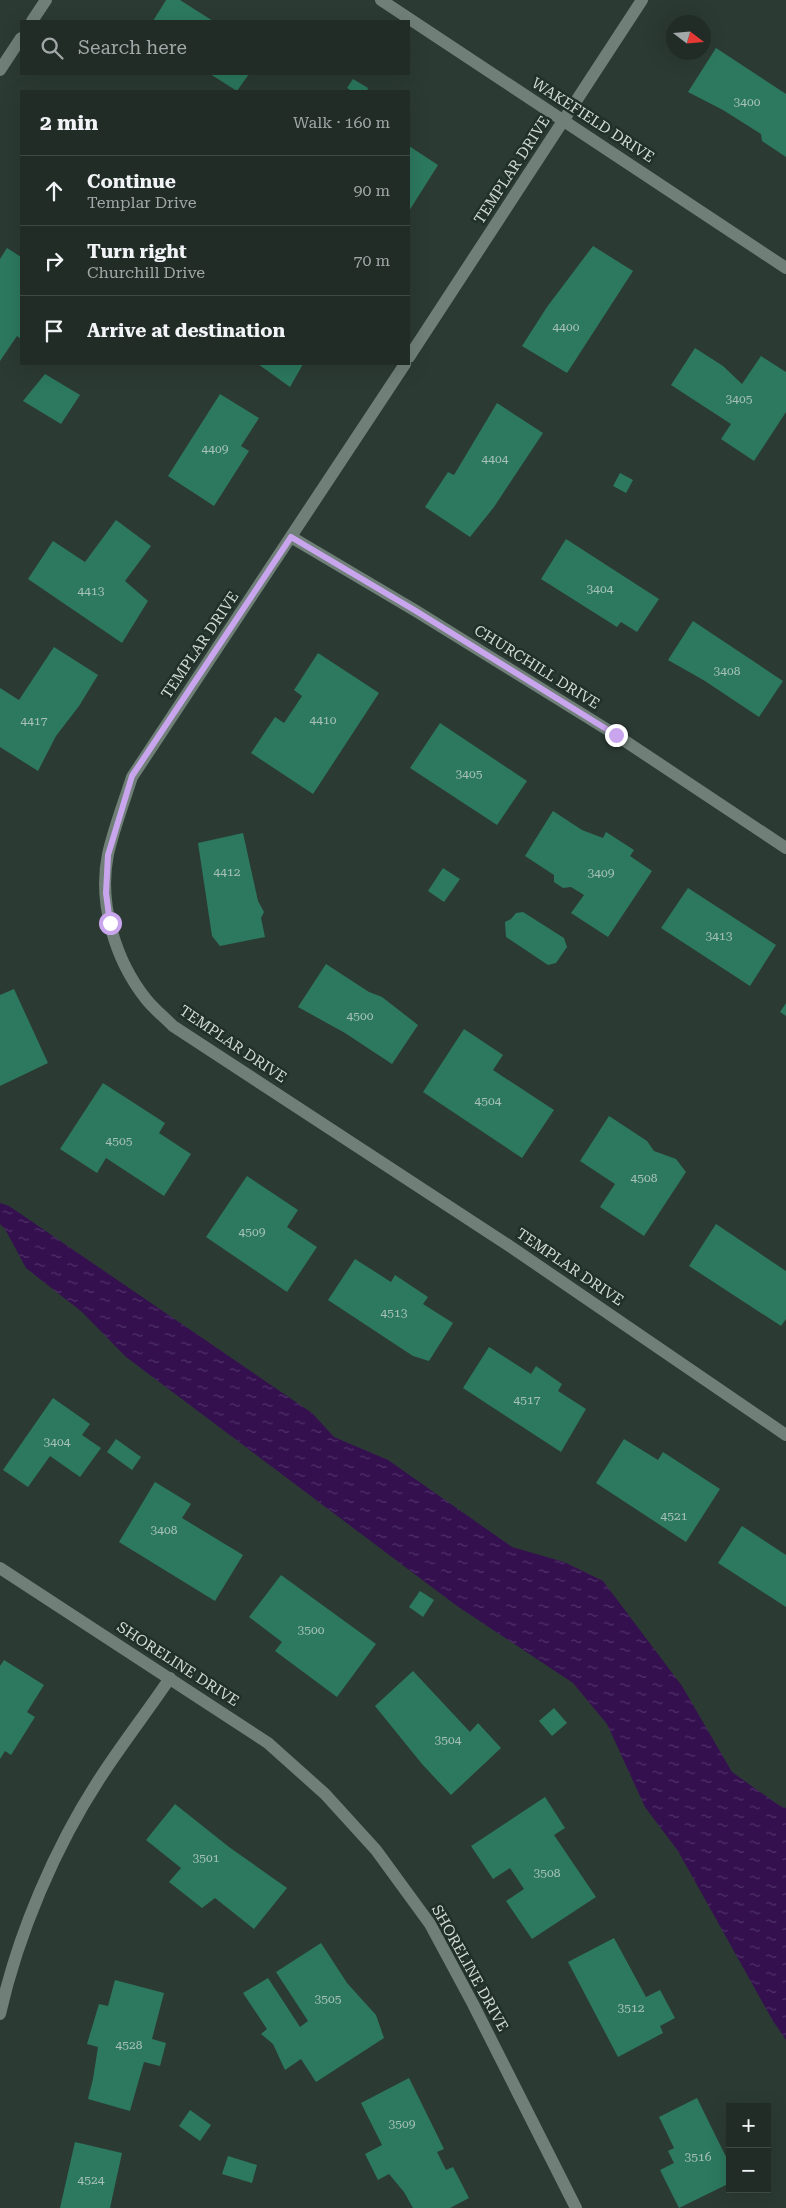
<!DOCTYPE html>
<meta charset="utf-8">
<style>
:root{--surface:#212c27;--page:#29342f;--text:#f1f3f6;--muted:#a2a7a7;--line:#3e4844}
body{margin:0;font-family:"Roboto Serif",serif;background:var(--page);color:var(--text)}
.controls{position:absolute;right:15px;bottom:15px;display:grid;overflow:hidden;border-radius:0px;box-shadow:0 5px 20px #0002}
.controls button{width:45px;height:45px;display:grid;place-items:center;padding:0;border:0;border-bottom:1px solid var(--line);background:var(--surface);color:var(--text);font:25px sans-serif}
.compass{position:absolute;left:666px;top:15px;width:45px;height:45px;border-radius:50%;background:var(--surface);box-shadow:0 5px 20px #0002;rotate:106deg}
.stop{position:absolute;width:15px;height:15px;margin:-11px;border:4px solid #c9a5ee;border-radius:50%;background:#fff}
.stop.end{background:#c9a5ee;border-color:#fff;box-shadow:0 1px 5px #0008}
.list{margin:0;padding:0;list-style:none}
h2{display:flex;justify-content:space-between;align-items:center;height:65px;margin:0;padding:0 20px;font-size:21px}
h2 small{font-size:16px;font-weight:400;color:var(--muted)}
.list li{display:grid;grid-template-columns:32px 1fr auto;gap:15px;align-items:center;box-sizing:border-box;height:70px;padding:0 20px;border-top:1px solid var(--line)}
.list b{display:block;font-size:19px;white-space:nowrap}
.list p{margin:0;font-size:16px;white-space:nowrap;color:var(--muted)}
.list em{font-size:16px;font-style:normal;color:var(--muted)}
.icon{flex:none;width:28px;height:28px;fill:none;stroke:currentColor;stroke-width:2;stroke-linecap:round;stroke-linejoin:round}
.map{position:relative;flex:none;width:786px;height:2208px;overflow:hidden}
.search{position:absolute;background:var(--surface);box-shadow:0 5px 20px #0002;left:20px;top:20px;width:390px;height:55px;display:flex;align-items:center;gap:12px;box-sizing:border-box;padding:0 18px;border-radius:0px;color:var(--muted);font-size:19px}
.panel{position:absolute;background:var(--surface);box-shadow:0 5px 20px #0002;left:20px;top:90px;width:390px;height:275px;border-radius:0px}
.map>svg:first-child{display:block}
</style>
<div class="map">
<svg width="786" height="2208" viewBox="0 0 786 2208">
<defs>
<pattern id="water-ripples" width="26" height="14" patternUnits="userSpaceOnUse" patternTransform="scale(1.25)"><rect width="26" height="14" fill="#34104f"/><path d="M2 4q2-2 4 0t4 0M15 11q2-2 4 0t4 0" fill="none" stroke="#503268"/></pattern>
</defs>
<rect width="100%" height="100%" fill="#2c3a34"/>
<path fill="url(#water-ripples)" d="M0,1203L9,1206L312,1413L334,1437L388,1460L512,1547L564,1562L603,1581L682,1686L732,1772L780,1806L786,1808V2040L773,2021L678,1851L645,1807L607,1724L573,1683L457,1606L126,1357L82,1312L26,1268L5,1229L0,1224Z"/>
<g fill="#2c795f">
<path d="M166,0H180L213,21H153Z"/>
<path d="M716,48L786,94V157L762,141L761,134L723,110L688,92Z"/>
<path d="M210,74H249L237,91Z"/>
<path d="M353,79L368,88L367,91H352L347,88Z"/>
<path d="M409,146L438,165L409,211Z"/>
<path d="M593,246L633,271L567,373L522,346L547,307Z"/>
<path d="M7,248L21,257V339L17,336L0,361V259Z"/>
<path d="M695,348L723,366L742,384L761,356L786,372V412L754,461L721,439L731,424L671,385Z"/>
<path d="M258,364H303L290,387Z"/>
<path d="M45,374L80,395L61,424L23,401Z"/>
<path d="M220,394L259,418L241,446L249,451L214,506L168,476Z"/>
<path d="M497,403L543,433L494,507L470,537L425,507L448,472L454,475Z"/>
<path d="M620,473L633,480L626,493L613,486Z"/>
<path d="M116,520L151,546L125,581L148,601L122,643L28,579L53,541L85,562Z"/>
<path d="M566,539L659,599L637,632L621,622L617,627L541,579Z"/>
<path d="M693,621L783,681L759,717L705,681L668,660Z"/>
<path d="M54,647L98,675L79,706L56,736L38,771L0,747V688L19,700Z"/>
<path d="M318,653L379,693L313,794L251,753L275,717L284,723L302,696L294,690Z"/>
<path d="M440,723L527,781L497,825L410,768Z"/>
<path d="M553,811L582,830L603,838L606,832L634,850L630,856L652,871L608,937L571,913L584,895L571,887L563,888L554,882V875L525,856Z"/>
<path d="M243,833L258,901L264,912L261,918L265,937L220,946L212,936L198,843Z"/>
<path d="M443,868L460,879L444,902L428,891Z"/>
<path d="M688,888L776,945L750,986L661,928Z"/>
<path d="M523,912L564,938L567,947L556,963L548,965L506,937L505,922L511,919L516,913Z"/>
<path d="M326,964L369,992L382,997L418,1025L392,1064L345,1033L298,1007Z"/>
<path d="M14,989L48,1063L0,1086V995Z"/>
<path d="M786,1003V1016L780,1012Z"/>
<path d="M464,1029L503,1055L493,1070L554,1110L522,1158L423,1092Z"/>
<path d="M103,1083L165,1123L159,1133L191,1154L164,1196L106,1158L97,1173L60,1149Z"/>
<path d="M609,1116L647,1141L654,1151L676,1159L686,1172L644,1236L600,1207L615,1184L580,1161Z"/>
<path d="M247,1176L298,1210L287,1227L317,1247L287,1292L206,1237Z"/>
<path d="M716,1224L786,1271V1319L781,1326L689,1266Z"/>
<path d="M355,1259L391,1282L395,1275L428,1297L423,1304L453,1323L429,1361L413,1356L328,1300Z"/>
<path d="M489,1347L531,1374L536,1366L562,1384L558,1391L586,1409L561,1452L463,1388Z"/>
<path d="M53,1398L90,1424L82,1435L101,1448L80,1477L50,1456L28,1487L3,1470Z"/>
<path d="M116,1439L141,1457L132,1470L107,1452Z"/>
<path d="M624,1439L658,1460L663,1452L720,1489L686,1542L596,1483Z"/>
<path d="M155,1482L191,1504L182,1518L243,1555L215,1601L119,1542Z"/>
<path d="M742,1526L786,1555V1607L718,1563Z"/>
<path d="M281,1575L376,1644L337,1697L275,1651L282,1642L249,1617Z"/>
<path d="M420,1591L434,1600L423,1617L409,1607Z"/>
<path d="M4,1660L44,1685L27,1712L35,1717L11,1755L5,1751L0,1759V1666Z"/>
<path d="M413,1671L470,1732L478,1723L501,1748L451,1795L422,1764L375,1706Z"/>
<path d="M554,1708L567,1723L552,1736L539,1721Z"/>
<path d="M545,1797L565,1828L554,1835L596,1897L532,1939L506,1901L524,1889L510,1868L493,1879L471,1846Z"/>
<path d="M175,1804L229,1847L287,1888L254,1929L215,1898L202,1908L169,1882L181,1868L146,1840Z"/>
<path d="M614,1938L646,1997L660,1990L675,2018L660,2026L663,2033L618,2057L568,1962Z"/>
<path d="M321,1943L347,1983L376,2015L384,2038L316,2082L301,2059L285,2070L273,2044L261,2034L267,2029L243,1993L268,1978L300,2027L308,2021L276,1972Z"/>
<path d="M115,1980L164,1993L152,2039L166,2043L160,2066L144,2062L130,2111L88,2099L93,2079L98,2047L87,2044L99,2004L108,2006Z"/>
<path d="M409,2078L444,2149L437,2152L446,2170L453,2167L469,2198L450,2208H413L404,2192L389,2174L378,2180L365,2154L382,2145L361,2103Z"/>
<path d="M697,2098L730,2165V2183L679,2208L660,2170L674,2163L668,2151L674,2148L659,2117Z"/>
<path d="M190,2110L211,2125L200,2141L179,2126Z"/>
<path d="M75,2142L122,2153L110,2208H60Z"/>
<path d="M228,2156L257,2165L252,2183L222,2174Z"/>
</g>
<g fill="none" stroke-linecap="round" stroke-linejoin="round">
<g stroke="#708079" stroke-width="12">
<path d="M381,0L786,268"/>
<path d="M32,21L46,0"/>
<path d="M0,70L21,38"/>
<path d="M409,357L642,0"/>
<path d="M405,364L132,777C124,802 114,828 108,854C98,903 115,960 146,999C154,1009 164,1017 173,1026L511,1247L786,1435"/>
<path d="M291,537L416,611L616,735L786,848"/>
<path d="M0,1568L268,1743L325,1794L376,1850L430,1924L473,2004L576,2208"/>
<path d="M0,2014C18,1934 55,1847 100,1778C122,1744 147,1712 170,1678"/>
</g>
</g>
<g fill="none" stroke-linecap="round" stroke-linejoin="round">
<path stroke="#c9a5ee" stroke-width="6" d="M110,923L106,893L108,855L132,776L291,537L416,611L616,735"/>
</g>
<g text-anchor="middle" dominant-baseline="central" stroke-width="5" stroke-linejoin="round" paint-order="stroke">
<g font-size="12" fill="#a8c2b8">
<text x="747" y="102">3400</text>
<text x="566" y="327">4400</text>
<text x="739" y="399">3405</text>
<text x="215" y="449">4409</text>
<text x="495" y="459">4404</text>
<text x="600" y="589">3404</text>
<text x="91" y="591">4413</text>
<text x="727" y="671">3408</text>
<text x="323" y="720">4410</text>
<text x="34" y="721">4417</text>
<text x="469" y="774">3405</text>
<text x="227" y="872">4412</text>
<text x="601" y="873">3409</text>
<text x="719" y="936">3413</text>
<text x="360" y="1016">4500</text>
<text x="488" y="1101">4504</text>
<text x="119" y="1141">4505</text>
<text x="644" y="1178">4508</text>
<text x="252" y="1232">4509</text>
<text x="394" y="1313">4513</text>
<text x="527" y="1400">4517</text>
<text x="57" y="1442">3404</text>
<text x="674" y="1516">4521</text>
<text x="164" y="1530">3408</text>
<text x="311" y="1630">3500</text>
<text x="448" y="1740">3504</text>
<text x="206" y="1858">3501</text>
<text x="547" y="1873">3508</text>
<text x="328" y="1999">3505</text>
<text x="631" y="2008">3512</text>
<text x="129" y="2045">4528</text>
<text x="402" y="2124">3509</text>
<text x="698" y="2157">3516</text>
<text x="91" y="2180">4524</text>
</g>
<g font-size="15" fill="#d1dad6" stroke="#22302a">
<text transform="translate(593 120) rotate(33)">WAKEFIELD DRIVE</text>
<text transform="translate(512 170) rotate(-57)">TEMPLAR DRIVE</text>
<text transform="translate(200 645) rotate(-56)">TEMPLAR DRIVE</text>
<text transform="translate(537 667) rotate(32)">CHURCHILL DRIVE</text>
<text transform="translate(233 1044) rotate(34)">TEMPLAR DRIVE</text>
<text transform="translate(570 1267) rotate(34)">TEMPLAR DRIVE</text>
<text transform="translate(178 1664) rotate(33)">SHORELINE DRIVE</text>
<text transform="translate(470 1968) rotate(61)">SHORELINE DRIVE</text>
</g>
</g>
</svg>
<div class="controls">
<button>+</button>
<button>−</button>
</div>
<svg class="compass" viewBox="-18 -18 36 36"><path d="M0-13l5 13h-10z" fill="#e53935"/><path d="M0 13l5-13h-10z" fill="#a2a7a7"/></svg>
<div class="stop" style="left:110px;top:923px"></div>
<div class="stop end" style="left:616px;top:735px"></div>
<div class="search"><svg class="icon" aria-label="search" viewBox="0 0 24 24"><circle cx="10" cy="10" r="6"/><path d="M15 15l6 6"/></svg>Search here</div>
<section class="panel">
<h2>2 min<small>Walk · 160 m</small></h2>
<ul class="list">
<li><svg class="icon" aria-label="ahead" viewBox="0 0 24 24"><path d="M12 20V5M6 11l6-6 6 6"/></svg><div><b>Continue</b><p>Templar Drive</p></div><em>90 m</em></li>
<li><svg class="icon" aria-label="right" viewBox="0 0 24 24"><path d="M7 20v-9h11M14 6l5 5-5 5"/></svg><div><b>Turn right</b><p>Churchill Drive</p></div><em>70 m</em></li>
<li><svg class="icon" aria-label="arrive" viewBox="0 0 24 24"><path d="M6 21V4h12l-3 4 3 4H6"/></svg><div><b>Arrive at destination</b></div></li>
</ul>
</section>
</div>
